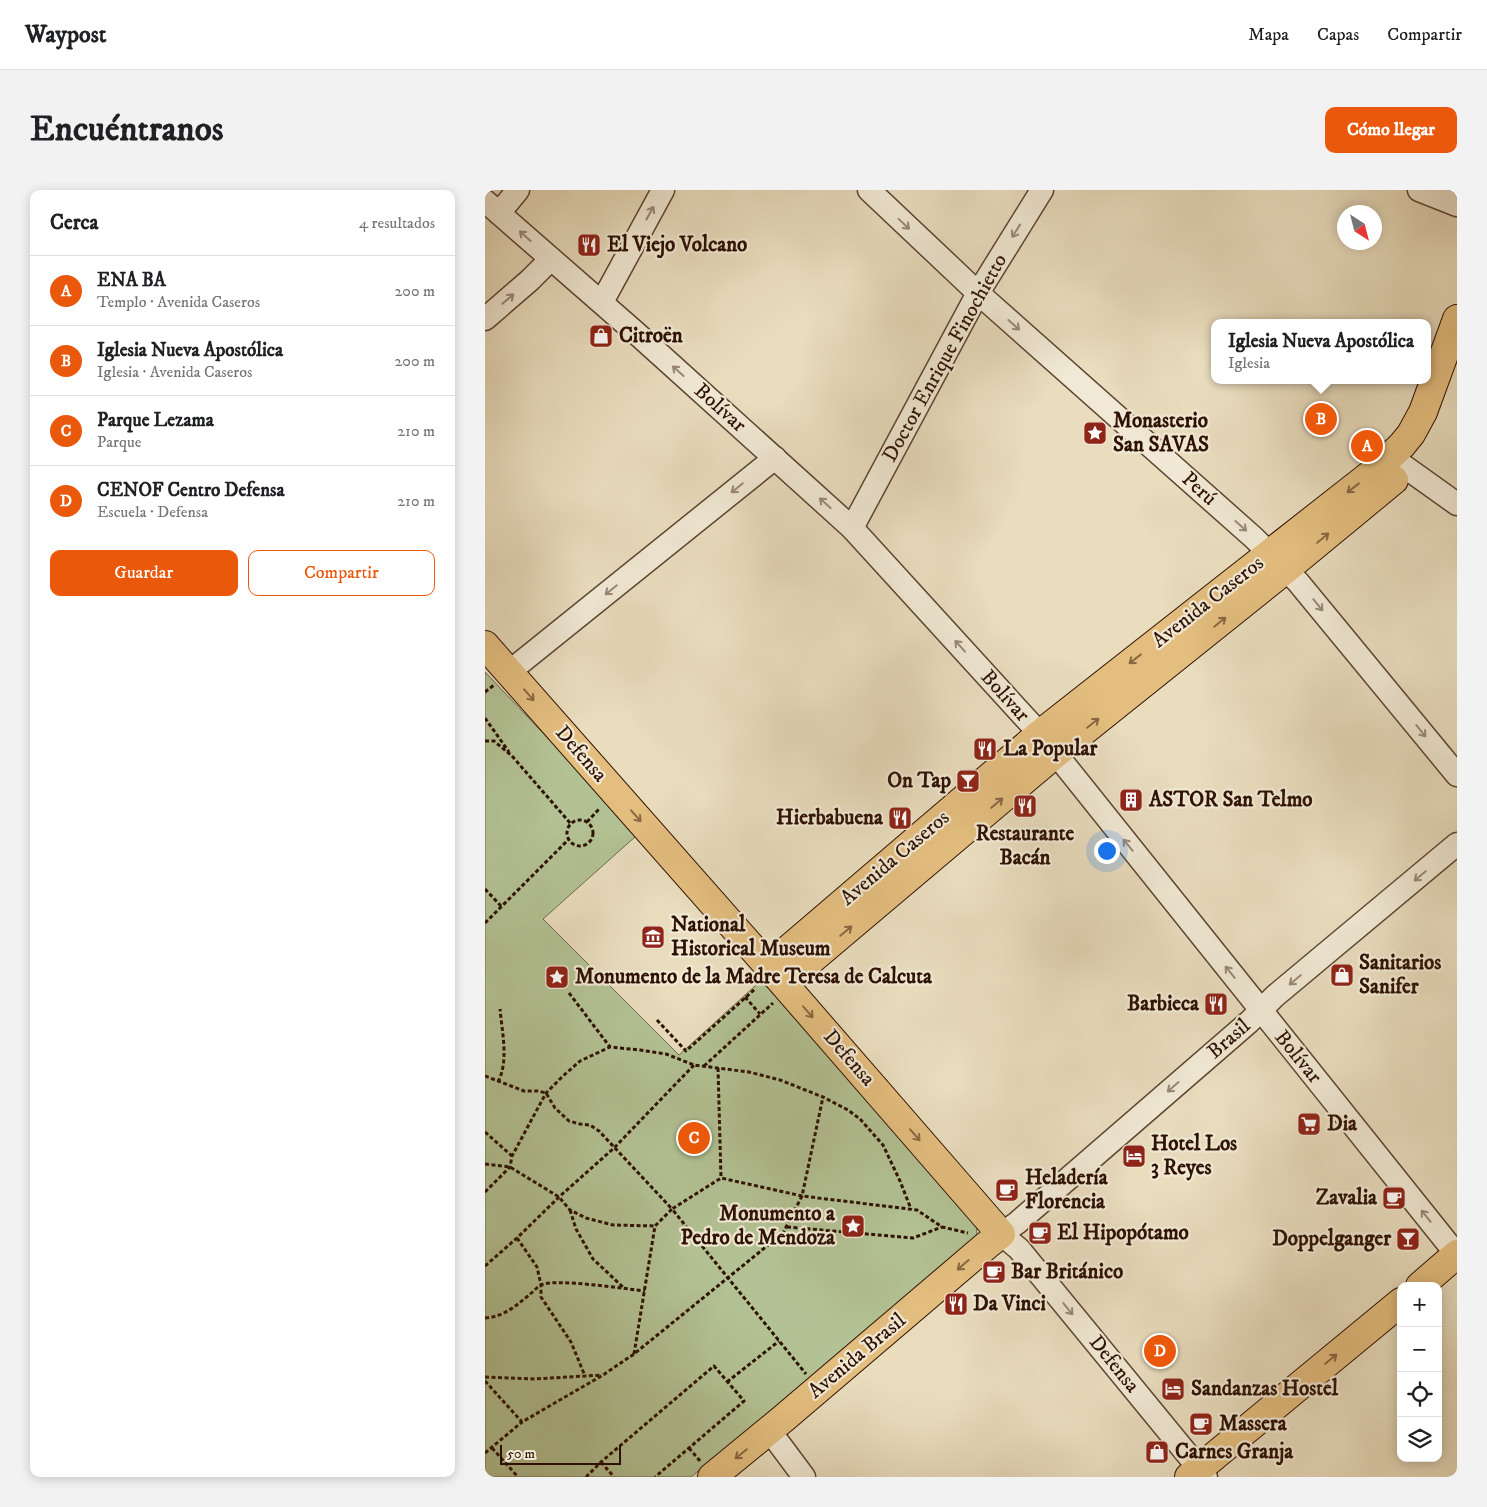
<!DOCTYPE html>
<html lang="es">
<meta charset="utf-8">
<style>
:root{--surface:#fff;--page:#f2f2f2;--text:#202124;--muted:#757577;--line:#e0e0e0;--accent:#ea580c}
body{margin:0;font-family:"IM FELL DW Pica",serif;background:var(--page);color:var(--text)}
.controls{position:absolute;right:15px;bottom:15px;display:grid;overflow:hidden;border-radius:10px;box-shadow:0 2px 12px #0003}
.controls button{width:45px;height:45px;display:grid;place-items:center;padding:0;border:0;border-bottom:1px solid var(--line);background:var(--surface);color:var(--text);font:25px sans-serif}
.compass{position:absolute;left:852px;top:15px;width:45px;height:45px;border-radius:50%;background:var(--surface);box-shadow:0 2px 12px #0003;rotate:144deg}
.scale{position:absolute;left:15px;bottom:12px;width:121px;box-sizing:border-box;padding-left:5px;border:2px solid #2d1103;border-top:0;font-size:14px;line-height:18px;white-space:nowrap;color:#2d1103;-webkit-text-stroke:4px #f1e9d5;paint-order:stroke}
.you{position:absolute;left:621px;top:660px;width:18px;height:18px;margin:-12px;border:4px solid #fff;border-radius:50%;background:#1a73e8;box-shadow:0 0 0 8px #1a73e833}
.badge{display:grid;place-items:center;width:32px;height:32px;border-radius:50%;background:var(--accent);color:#fff;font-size:16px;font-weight:700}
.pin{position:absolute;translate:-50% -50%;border:2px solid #fff;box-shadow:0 1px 5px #0006}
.popup{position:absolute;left:726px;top:129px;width:220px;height:65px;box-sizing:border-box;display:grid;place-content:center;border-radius:10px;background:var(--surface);filter:drop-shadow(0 1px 4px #0005);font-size:16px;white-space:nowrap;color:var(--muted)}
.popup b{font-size:19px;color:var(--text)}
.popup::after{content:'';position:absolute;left:50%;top:100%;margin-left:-10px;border:10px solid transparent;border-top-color:var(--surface)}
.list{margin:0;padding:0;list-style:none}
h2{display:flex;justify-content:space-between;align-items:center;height:65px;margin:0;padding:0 20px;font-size:21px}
h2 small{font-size:16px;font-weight:400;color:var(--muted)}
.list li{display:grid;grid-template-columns:32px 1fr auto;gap:15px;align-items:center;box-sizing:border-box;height:70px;padding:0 20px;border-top:1px solid var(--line)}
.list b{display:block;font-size:19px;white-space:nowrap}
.list p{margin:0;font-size:16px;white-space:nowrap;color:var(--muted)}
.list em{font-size:16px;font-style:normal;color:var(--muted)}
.actions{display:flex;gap:10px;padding:15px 20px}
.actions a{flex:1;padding:11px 0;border:1px solid var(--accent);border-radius:10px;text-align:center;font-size:18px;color:var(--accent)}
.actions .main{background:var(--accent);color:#fff}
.icon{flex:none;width:28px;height:28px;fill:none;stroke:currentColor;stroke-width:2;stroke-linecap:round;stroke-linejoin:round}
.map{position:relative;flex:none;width:972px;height:1287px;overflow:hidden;border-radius:10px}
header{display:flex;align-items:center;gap:30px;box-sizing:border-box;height:70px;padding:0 25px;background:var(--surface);border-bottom:1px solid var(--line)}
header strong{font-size:24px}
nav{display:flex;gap:28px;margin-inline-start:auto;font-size:18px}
.intro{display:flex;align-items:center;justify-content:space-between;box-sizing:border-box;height:120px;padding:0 30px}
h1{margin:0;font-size:35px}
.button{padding:12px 22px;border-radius:10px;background:var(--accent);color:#fff;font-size:18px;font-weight:700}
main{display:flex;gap:30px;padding:0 30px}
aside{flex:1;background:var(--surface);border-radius:10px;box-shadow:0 2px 12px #0003}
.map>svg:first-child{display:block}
</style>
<header>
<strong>Waypost</strong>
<nav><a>Mapa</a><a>Capas</a><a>Compartir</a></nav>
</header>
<div class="intro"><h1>Encuéntranos</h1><a class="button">Cómo llegar</a></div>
<main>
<aside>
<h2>Cerca<small>4 resultados</small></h2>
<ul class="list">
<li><span class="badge">A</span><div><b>ENA BA</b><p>Templo · Avenida Caseros</p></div><em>200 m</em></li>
<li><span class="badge">B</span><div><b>Iglesia Nueva Apostólica</b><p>Iglesia · Avenida Caseros</p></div><em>200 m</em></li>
<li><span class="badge">C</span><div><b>Parque Lezama</b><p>Parque</p></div><em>210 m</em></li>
<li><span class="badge">D</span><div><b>CENOF Centro Defensa</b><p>Escuela · Defensa</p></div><em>210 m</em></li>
</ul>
<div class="actions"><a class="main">Guardar</a><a>Compartir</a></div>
</aside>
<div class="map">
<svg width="972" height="1287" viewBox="0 0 972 1287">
<rect width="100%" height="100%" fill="#e9ddbe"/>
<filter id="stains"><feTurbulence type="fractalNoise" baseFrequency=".004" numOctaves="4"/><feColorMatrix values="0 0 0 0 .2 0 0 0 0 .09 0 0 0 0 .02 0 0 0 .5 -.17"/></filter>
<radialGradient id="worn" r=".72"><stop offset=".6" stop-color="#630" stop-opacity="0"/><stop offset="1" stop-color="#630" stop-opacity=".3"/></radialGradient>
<path fill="#b3c294" stroke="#706a4c" d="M0,482L78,564L151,646L58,729L194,865L281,786L491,1035L492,1043L489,1051L206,1287H0Z"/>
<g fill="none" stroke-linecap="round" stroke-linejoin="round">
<g stroke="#5c4432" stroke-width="25">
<g id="minor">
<path d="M384,0L493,103L769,348L813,392L972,585"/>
<path d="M934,0L972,15"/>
<path d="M0,11L150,142L367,338L555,544L972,1065"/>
<path d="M14,23L33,0"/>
<path d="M117,112L178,0"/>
<path d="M0,129L45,90L66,69"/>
<path d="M906,267L972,314"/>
<path d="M367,338L493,103L557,0"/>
<path d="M24,482L290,268"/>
<path d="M284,1240L319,1287"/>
<path d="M721,1287L534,1059L516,1044L532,1033L764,832L790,806L972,654"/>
</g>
</g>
<g stroke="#2d1103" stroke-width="30">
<g id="major">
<path d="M0,455L291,785L516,1044L502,1055L299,1228L227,1287"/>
<path d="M291,785L305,758L555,544L890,281L917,255L926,244L938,222L972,129"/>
<path d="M291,785L320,775L570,564L801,379L909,290"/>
<path d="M935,1096L972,1064"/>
<path d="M704,1287L916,1112"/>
</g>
</g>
<g stroke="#2d1103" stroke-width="3" stroke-dasharray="4 2.5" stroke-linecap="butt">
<path d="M0,502L9,495"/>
<path d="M0,528L24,562"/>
<path d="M0,551H9L27,566L86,634"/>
<circle cx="95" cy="643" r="13"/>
<path d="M102,632L115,618"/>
<path d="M0,699L16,716"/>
<path d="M0,733L84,649"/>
<path d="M84,803L125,857"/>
<path d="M260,807L275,824"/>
<path d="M172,830L201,861L270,799"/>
<path d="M219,876L288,813"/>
<path d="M233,878L236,988"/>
<path d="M0,886L39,901H53L61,903L70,918L84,931L95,934L105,935L114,941L187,1019L236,988L317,1006L338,907"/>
<path d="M13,892C24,871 17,842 15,819"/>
<path d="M0,942L27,966"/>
<path d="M0,974L25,977L74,1007L85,1020L101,1028L128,1035L170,1036"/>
<path d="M0,1002L25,977L27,966L61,903L78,886L95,871L125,857L155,860L181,864L209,875L264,882L295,890L338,907L363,920L375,929L398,955L415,991L426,1019"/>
<path d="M85,1020L91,1039L108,1069L139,1098"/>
<path d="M302,1037L428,1048L457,1037"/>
<path d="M32,1048L52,1077L56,1095V1107L86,1152L100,1186"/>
<path d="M0,1076L32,1048L74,1007L129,958L209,875"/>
<path d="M0,1128C18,1127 31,1116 44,1105C48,1102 52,1097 56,1095C69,1088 142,1099 160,1101"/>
<path d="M149,1164L170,1036L187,1019L321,1184"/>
<path d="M0,1187L49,1189L117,1185"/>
<path d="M0,1191L37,1232L118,1185L149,1164L298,1043L317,1006L432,1020L457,1037L483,1043"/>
<path d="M242,1192L294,1151"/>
<path d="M7,1258L33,1287"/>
<path d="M204,1258L215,1271"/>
<path d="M0,1263L37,1232"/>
<path d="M116,1272L129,1287"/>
<path d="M101,1287L116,1272L229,1176L259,1211L170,1287"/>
</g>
<use href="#minor" stroke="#f1e9d5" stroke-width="22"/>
<use href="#major" stroke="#e4be7f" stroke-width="28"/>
</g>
<defs><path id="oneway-shaft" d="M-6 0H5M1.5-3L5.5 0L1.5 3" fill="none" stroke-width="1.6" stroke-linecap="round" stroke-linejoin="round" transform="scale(1.25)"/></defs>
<g stroke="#998876">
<use href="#oneway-shaft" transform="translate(165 23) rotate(-61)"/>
<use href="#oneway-shaft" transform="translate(419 34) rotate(43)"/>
<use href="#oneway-shaft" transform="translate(531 41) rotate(122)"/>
<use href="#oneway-shaft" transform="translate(40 46) rotate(-138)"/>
<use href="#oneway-shaft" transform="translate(23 109) rotate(-40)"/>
<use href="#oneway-shaft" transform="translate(529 135) rotate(42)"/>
<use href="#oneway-shaft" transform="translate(193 181) rotate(-138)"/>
<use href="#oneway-shaft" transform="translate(252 298) rotate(141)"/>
<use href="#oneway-shaft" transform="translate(340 313) rotate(-138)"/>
<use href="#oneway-shaft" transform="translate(756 336) rotate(42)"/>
<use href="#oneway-shaft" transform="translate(126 400) rotate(141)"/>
<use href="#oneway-shaft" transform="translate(833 415) rotate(51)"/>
<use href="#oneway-shaft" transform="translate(475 456) rotate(-132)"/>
<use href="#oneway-shaft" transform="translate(936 541) rotate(51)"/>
<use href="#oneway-shaft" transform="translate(643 655) rotate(-129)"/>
<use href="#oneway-shaft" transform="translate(935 686) rotate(140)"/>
<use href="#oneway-shaft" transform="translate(745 782) rotate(-129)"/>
<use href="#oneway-shaft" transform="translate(810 790) rotate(140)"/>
<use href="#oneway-shaft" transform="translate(688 897) rotate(139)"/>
<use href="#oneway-shaft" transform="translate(941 1026) rotate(-129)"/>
<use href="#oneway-shaft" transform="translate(583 1119) rotate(51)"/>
</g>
<g stroke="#886841">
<use href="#oneway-shaft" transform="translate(868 298) rotate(142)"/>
<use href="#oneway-shaft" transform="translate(838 348) rotate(-40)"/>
<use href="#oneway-shaft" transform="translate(735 432) rotate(-39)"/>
<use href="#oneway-shaft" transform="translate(650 469) rotate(142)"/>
<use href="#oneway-shaft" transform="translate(44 505) rotate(49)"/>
<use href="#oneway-shaft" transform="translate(608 533) rotate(-39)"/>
<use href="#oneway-shaft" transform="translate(512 613) rotate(-40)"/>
<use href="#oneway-shaft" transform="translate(151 626) rotate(49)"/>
<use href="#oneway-shaft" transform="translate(361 741) rotate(-40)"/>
<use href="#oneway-shaft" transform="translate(323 822) rotate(49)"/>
<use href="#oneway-shaft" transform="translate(430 945) rotate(49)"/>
<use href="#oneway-shaft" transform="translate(478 1075) rotate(139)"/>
<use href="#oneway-shaft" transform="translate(846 1169) rotate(-39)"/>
<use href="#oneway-shaft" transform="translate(256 1264) rotate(141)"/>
</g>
<defs>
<g id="restaurant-square" transform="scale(1.25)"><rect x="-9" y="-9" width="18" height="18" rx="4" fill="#8f2418" stroke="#f1e9d5"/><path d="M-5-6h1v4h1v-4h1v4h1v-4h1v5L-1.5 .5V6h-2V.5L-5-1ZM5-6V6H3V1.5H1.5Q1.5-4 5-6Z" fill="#fff"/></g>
<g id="shop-square" transform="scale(1.25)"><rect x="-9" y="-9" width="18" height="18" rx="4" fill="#8f2418" stroke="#f1e9d5"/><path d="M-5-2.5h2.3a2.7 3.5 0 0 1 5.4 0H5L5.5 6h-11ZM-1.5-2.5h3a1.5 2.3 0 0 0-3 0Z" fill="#fff"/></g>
<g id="sight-square" transform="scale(1.25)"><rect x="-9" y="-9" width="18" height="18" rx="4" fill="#8f2418" stroke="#f1e9d5"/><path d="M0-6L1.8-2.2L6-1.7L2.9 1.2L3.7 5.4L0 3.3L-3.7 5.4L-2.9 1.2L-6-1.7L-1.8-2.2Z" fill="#fff"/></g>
<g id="bar-square" transform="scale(1.25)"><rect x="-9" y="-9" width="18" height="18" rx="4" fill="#8f2418" stroke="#f1e9d5"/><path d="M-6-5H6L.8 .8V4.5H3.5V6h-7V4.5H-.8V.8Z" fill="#fff"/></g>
<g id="building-square" transform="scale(1.25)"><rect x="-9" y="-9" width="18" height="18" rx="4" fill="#8f2418" stroke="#f1e9d5"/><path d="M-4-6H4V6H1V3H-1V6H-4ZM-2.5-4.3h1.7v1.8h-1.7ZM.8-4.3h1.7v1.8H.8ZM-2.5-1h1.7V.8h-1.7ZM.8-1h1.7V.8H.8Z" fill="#fff"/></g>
<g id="museum-square" transform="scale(1.25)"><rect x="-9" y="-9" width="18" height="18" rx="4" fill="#8f2418" stroke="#f1e9d5"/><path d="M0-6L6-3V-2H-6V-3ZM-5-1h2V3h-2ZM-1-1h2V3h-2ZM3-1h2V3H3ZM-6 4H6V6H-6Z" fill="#fff"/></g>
<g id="supermarket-square" transform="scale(1.25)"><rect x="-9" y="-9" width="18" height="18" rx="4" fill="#8f2418" stroke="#f1e9d5"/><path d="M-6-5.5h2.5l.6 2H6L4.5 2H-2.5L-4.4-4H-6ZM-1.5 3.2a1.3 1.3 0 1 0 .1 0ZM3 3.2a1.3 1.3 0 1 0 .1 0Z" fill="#fff"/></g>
<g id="hotel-square" transform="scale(1.25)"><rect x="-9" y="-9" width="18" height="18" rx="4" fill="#8f2418" stroke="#f1e9d5"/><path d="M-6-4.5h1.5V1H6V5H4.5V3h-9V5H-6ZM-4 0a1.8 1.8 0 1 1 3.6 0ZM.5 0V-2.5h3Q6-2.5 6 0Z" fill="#fff"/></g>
<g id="cafe-square" transform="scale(1.25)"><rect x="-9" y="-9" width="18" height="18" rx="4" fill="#8f2418" stroke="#f1e9d5"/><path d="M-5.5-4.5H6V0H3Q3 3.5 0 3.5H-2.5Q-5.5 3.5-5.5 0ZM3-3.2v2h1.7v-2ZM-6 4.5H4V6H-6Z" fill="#fff"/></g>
</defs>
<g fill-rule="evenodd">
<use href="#restaurant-square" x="104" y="55"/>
<use href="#shop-square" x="116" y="146"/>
<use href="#sight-square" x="610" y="243"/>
<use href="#restaurant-square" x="500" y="559"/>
<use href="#bar-square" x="483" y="591"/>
<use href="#building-square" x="646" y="610"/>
<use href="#restaurant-square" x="540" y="616"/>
<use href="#restaurant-square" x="415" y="628"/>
<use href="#museum-square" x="168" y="747"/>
<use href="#shop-square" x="857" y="785"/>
<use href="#sight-square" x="72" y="787"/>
<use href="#restaurant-square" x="731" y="814"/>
<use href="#supermarket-square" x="824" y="934"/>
<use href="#hotel-square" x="649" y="966"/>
<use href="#cafe-square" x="522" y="1000"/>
<use href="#cafe-square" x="909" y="1008"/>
<use href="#sight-square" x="368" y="1036"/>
<use href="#cafe-square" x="555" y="1043"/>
<use href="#bar-square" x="923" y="1049"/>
<use href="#cafe-square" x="509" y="1082"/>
<use href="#restaurant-square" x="471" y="1114"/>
<use href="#hotel-square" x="688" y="1199"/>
<use href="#cafe-square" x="716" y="1234"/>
<use href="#shop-square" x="672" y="1262"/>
</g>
<g text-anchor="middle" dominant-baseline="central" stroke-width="4.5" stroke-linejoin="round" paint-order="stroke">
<g font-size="21" font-weight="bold" fill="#2d1103" stroke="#f1e9d5" text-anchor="start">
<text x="122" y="55">El Viejo Volcano</text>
<text x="134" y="146">Citroën</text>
<text x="628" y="231">Monasterio<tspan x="628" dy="24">San SAVAS</tspan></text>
<text x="518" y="559">La Popular</text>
<text x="466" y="591" text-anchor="end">On Tap</text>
<text x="664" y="610">ASTOR San Telmo</text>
<text x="398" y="628" text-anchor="end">Hierbabuena</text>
<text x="540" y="644" text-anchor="middle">Restaurante<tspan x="540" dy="24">Bacán</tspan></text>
<text x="186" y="735">National<tspan x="186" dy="24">Historical Museum</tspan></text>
<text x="874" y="773">Sanitarios<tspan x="874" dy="24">Sanifer</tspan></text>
<text x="90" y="787">Monumento de la Madre Teresa de Calcuta</text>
<text x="714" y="814" text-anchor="end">Barbieca</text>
<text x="842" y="934">Dia</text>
<text x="666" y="954">Hotel Los<tspan x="666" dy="24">3 Reyes</tspan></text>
<text x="540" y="988">Heladería<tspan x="540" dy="24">Florencia</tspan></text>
<text x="892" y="1008" text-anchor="end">Zavalia</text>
<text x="350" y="1024" text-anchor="end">Monumento a<tspan x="350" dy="24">Pedro de Mendoza</tspan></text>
<text x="572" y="1043">El Hipopótamo</text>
<text x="906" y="1049" text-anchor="end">Doppelganger</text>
<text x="526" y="1082">Bar Británico</text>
<text x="488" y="1114">Da Vinci</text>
<text x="706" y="1199">Sandanzas Hostel</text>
<text x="734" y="1234">Massera</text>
<text x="690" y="1262">Carnes Granja</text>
</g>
<g font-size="21" fill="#2d1103" stroke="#f1e9d5">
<text transform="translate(460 168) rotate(-61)">Doctor Enrique Finochietto</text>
<text transform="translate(235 218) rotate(42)">Bolívar</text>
<text transform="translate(714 299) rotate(42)">Perú</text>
<text transform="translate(723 412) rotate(-38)">Avenida Caseros</text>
<text transform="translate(520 506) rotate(48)">Bolívar</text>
<text transform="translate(96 564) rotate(49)">Defensa</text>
<text transform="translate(410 668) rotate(-40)">Avenida Caseros</text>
<text transform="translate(744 849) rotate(-41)">Brasil</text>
<text transform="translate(813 867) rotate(51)">Bolívar</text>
<text transform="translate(364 868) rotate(49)">Defensa</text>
<text transform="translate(372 1166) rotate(-40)">Avenida Brasil</text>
<text transform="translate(629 1174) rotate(51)">Defensa</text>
</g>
</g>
<rect width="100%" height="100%" filter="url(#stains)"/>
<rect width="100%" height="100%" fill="url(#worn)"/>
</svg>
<div class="controls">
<button>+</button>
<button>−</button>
<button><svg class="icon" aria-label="locate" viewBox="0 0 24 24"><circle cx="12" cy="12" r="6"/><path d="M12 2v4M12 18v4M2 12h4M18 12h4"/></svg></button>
<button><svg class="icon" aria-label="layers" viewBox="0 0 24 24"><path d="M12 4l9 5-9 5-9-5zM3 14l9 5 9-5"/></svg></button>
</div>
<svg class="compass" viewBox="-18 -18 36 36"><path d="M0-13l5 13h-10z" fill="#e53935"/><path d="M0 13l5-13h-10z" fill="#757577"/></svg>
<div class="scale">50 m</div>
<div class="you"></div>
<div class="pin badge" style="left:882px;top:256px">A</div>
<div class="pin badge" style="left:836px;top:229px">B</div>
<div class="popup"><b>Iglesia Nueva Apostólica</b>Iglesia</div>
<div class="pin badge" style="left:209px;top:948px">C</div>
<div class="pin badge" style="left:675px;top:1161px">D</div>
</div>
</main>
